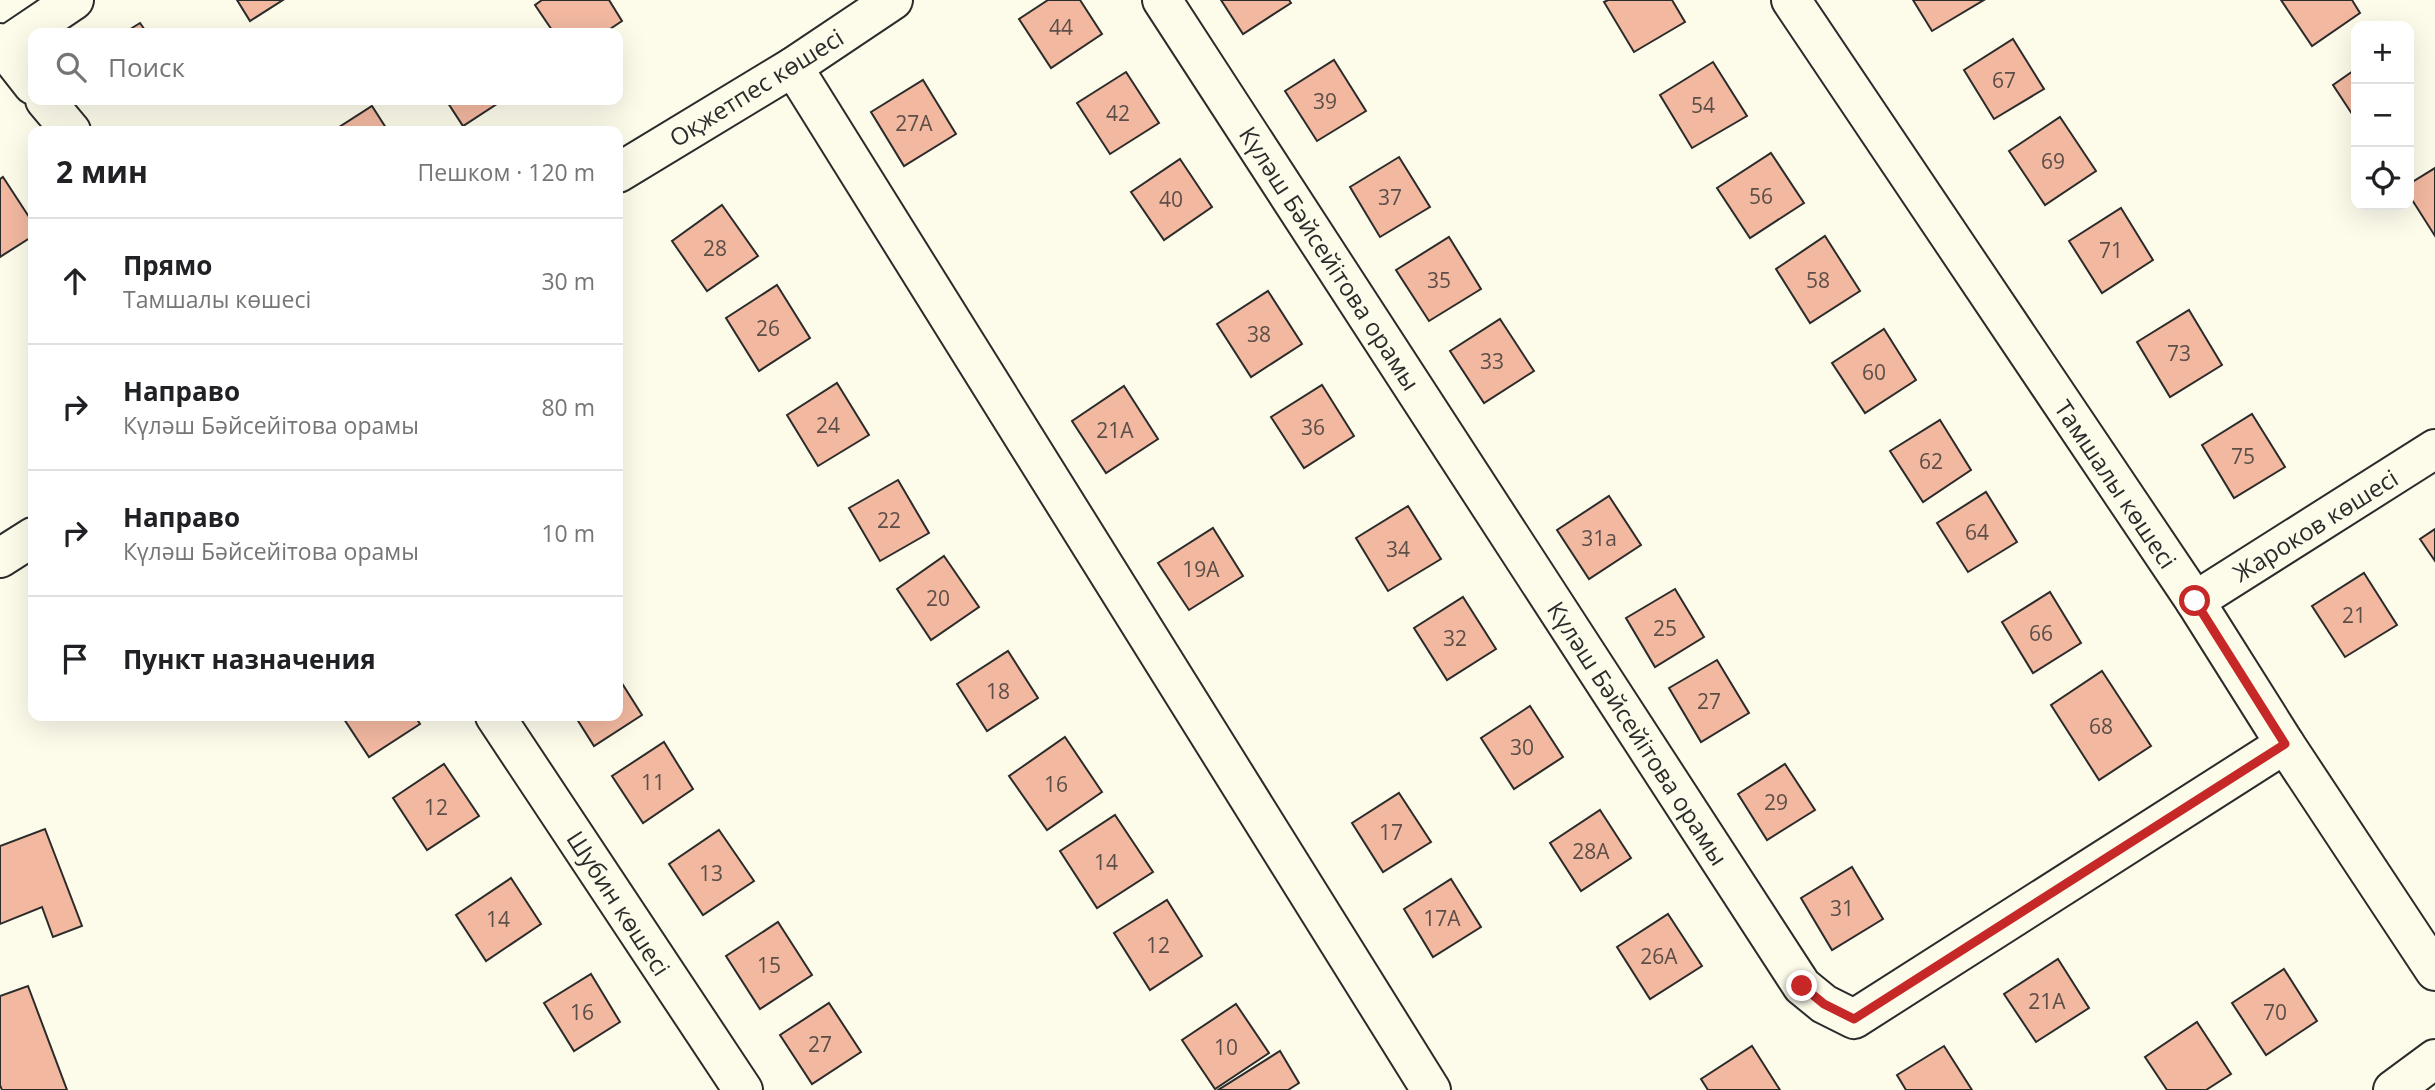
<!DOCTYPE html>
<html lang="ru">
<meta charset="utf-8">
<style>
:root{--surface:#fff;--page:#f2f2f2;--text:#202124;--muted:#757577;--line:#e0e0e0}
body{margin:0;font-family:"Open Sans",sans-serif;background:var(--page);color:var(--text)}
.controls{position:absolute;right:21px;top:21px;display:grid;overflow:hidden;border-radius:14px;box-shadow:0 7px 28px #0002}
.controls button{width:63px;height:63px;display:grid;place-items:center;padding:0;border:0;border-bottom:2px solid var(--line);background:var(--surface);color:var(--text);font:35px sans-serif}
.stop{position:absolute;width:21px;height:21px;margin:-16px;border:5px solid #c62828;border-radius:50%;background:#fff}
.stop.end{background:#c62828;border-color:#fff;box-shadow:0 2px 7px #0008}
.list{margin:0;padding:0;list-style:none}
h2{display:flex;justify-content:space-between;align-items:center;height:91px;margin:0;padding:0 28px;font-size:30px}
h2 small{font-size:23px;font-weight:400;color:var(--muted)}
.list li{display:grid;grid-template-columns:46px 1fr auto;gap:21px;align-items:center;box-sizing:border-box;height:126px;padding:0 28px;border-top:2px solid var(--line)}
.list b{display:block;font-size:26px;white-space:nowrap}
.list p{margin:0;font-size:23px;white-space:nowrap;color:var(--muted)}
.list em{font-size:23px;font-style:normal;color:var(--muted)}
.icon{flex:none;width:38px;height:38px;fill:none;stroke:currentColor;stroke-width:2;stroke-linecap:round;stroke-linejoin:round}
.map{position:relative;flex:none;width:2435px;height:1090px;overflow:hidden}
.search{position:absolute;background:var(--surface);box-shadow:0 7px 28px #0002;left:28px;top:28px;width:595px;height:77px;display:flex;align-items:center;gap:18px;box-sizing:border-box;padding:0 24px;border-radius:14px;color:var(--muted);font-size:26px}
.panel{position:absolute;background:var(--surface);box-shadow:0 7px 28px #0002;left:28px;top:126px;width:595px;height:595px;border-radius:14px}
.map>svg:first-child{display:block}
</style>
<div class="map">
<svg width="2435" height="1090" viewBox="0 0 2435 1090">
<rect width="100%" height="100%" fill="#fdfbea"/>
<g fill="#f2b8a0" stroke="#2b2b2b" stroke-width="2">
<path d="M237,0H283L250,21Z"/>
<path d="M542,0H609L622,21L604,33H554L535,5Z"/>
<path d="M1048,0H1080L1102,34L1051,68L1019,19Z"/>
<path d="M1221,0H1289L1291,3L1243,34Z"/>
<path d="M1608,0H1672L1685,22L1634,52L1604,2Z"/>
<path d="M1913,0H1984L1932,31Z"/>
<path d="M2281,0H2352L2360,13L2312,46Z"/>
<path d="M140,23L147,33H124Z"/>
<path d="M2013,39L2044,89L1994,119L1964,70Z"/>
<path d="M1334,60L1366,111L1317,141L1285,91Z"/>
<path d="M1713,62L1747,116L1692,148L1660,95Z"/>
<path d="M2356,69V120L2333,85Z"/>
<path d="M1126,72L1159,123L1110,154L1077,103Z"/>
<path d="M923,80L956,134L904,166L871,112Z"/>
<path d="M446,100H503L463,126Z"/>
<path d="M372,106L388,131H333Z"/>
<path d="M2060,117L2096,171L2045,205L2009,151Z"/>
<path d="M1771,153L1804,203L1750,238L1717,188Z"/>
<path d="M1399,157L1430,207L1380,237L1350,187Z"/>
<path d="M1180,159L1212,207L1164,240L1131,192Z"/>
<path d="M2435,168V236L2409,195V184Z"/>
<path d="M3,177L33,223V236L0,257V179Z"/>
<path d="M722,205L758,256L707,291L672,241Z"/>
<path d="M2121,208L2153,260L2102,293L2069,241Z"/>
<path d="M1825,236L1860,291L1810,323L1776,269Z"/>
<path d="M1449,237L1481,289L1429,321L1396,270Z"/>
<path d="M777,285L810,338L759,371L726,318Z"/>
<path d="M1268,291L1302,344L1251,377L1217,324Z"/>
<path d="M2189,310L2222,365L2170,397L2137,342Z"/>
<path d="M1500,319L1534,371L1484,403L1450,351Z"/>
<path d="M1884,329L1916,380L1865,413L1832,363Z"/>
<path d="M837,383L869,435L818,466L787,415Z"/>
<path d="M1322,385L1354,436L1304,468L1271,417Z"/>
<path d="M1124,386L1158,439L1106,473L1072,421Z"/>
<path d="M2252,414L2285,467L2234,498L2202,445Z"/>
<path d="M1940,420L1971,470L1923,502L1890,451Z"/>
<path d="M898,480L929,533L880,561L849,508Z"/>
<path d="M1986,492L2017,542L1968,572L1937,523Z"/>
<path d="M1609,496L1641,545L1589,579L1557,530Z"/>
<path d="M1408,506L1441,559L1388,591L1356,538Z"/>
<path d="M1213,528L1243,576L1189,610L1158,563Z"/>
<path d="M2435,529V561L2420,539Z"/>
<path d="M944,556L979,607L931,640L897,589Z"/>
<path d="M2364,573L2397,625L2345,657L2312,606Z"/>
<path d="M1675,589L1704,637L1655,667L1626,618Z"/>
<path d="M2050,592L2081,643L2033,673L2002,622Z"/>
<path d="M1463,597L1496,649L1447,680L1414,628Z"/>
<path d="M1008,651L1038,698L987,731L957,684Z"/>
<path d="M1717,660L1749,713L1701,742L1669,688Z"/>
<path d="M2102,671L2151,746L2099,780L2051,705Z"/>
<path d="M618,677L642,715L594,746L575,716H618Z"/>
<path d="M1530,706L1563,757L1514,789L1481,738Z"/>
<path d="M342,716H415L420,724L369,757Z"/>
<path d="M1065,737L1102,792L1047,830L1009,776Z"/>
<path d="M664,742L693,789L643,823L612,776Z"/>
<path d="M444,764L479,816L427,850L393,798Z"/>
<path d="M1785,764L1815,810L1767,840L1738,794Z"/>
<path d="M1399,793L1431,842L1383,872L1352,823Z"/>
<path d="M1600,810L1631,858L1581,891L1550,843Z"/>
<path d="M1115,815L1153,872L1097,908L1060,851Z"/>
<path d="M45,829L82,926L53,937L42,907L0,924V846Z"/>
<path d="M719,830L754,881L703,915L669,864Z"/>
<path d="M1852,867L1883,919L1832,950L1801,898Z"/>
<path d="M511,878L541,924L486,961L456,915Z"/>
<path d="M1451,879L1481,927L1433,957L1404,909Z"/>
<path d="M1167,900L1202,956L1150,990L1114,933Z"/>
<path d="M1668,914L1702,966L1650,999L1617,947Z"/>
<path d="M778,922L812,975L760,1009L726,956Z"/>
<path d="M2058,959L2089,1008L2036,1042L2004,994Z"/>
<path d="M2284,969L2317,1021L2266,1055L2232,1003Z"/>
<path d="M591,974L620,1022L574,1051L544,1003Z"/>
<path d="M28,986L67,1090H2L0,1085V996Z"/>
<path d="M829,1003L861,1052L812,1084L780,1035Z"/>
<path d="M1236,1004L1269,1053L1215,1089L1182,1040Z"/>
<path d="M2197,1022L2231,1074L2206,1090H2167L2145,1057Z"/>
<path d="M1752,1046L1780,1090H1708L1701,1079Z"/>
<path d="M1944,1046L1972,1090H1906L1897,1075Z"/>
<path d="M1280,1051L1299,1083L1288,1090H1218Z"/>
</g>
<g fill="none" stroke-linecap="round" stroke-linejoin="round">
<g stroke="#2b2b2b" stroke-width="42">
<g id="minor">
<path d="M1162,0L1802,986L1824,1004L1854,1019L2285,744"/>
<path d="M1791,0L2195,601L2285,744L2435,971"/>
<path d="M0,43L33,85"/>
<path d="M3,48L74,0"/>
<path d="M793,67L1431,1090"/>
<path d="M45,100L71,131"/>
<path d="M618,173L793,67L893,0"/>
<path d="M0,558L33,537"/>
<path d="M2195,601L2435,449"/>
<path d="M495,716L743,1090"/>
<path d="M2393,1090L2435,1059"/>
</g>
</g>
<use href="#minor" stroke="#fdfbea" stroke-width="38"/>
</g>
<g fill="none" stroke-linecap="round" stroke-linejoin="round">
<path stroke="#c62828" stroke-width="9" d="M1802,986L1824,1004L1854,1019L2285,744L2195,601"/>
</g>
<g text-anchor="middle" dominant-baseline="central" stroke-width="5" stroke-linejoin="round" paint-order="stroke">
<g font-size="21" fill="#5d4e48">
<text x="1061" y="27">44</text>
<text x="2004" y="80">67</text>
<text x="1325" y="101">39</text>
<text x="1703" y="105">54</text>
<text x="1118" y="113">42</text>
<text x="914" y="123">27А</text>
<text x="2053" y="161">69</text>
<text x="1761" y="196">56</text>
<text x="1390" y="197">37</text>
<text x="1171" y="199">40</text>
<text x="715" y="248">28</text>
<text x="2111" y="250">71</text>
<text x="1439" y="280">35</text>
<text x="1818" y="280">58</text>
<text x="768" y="328">26</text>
<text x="1259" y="334">38</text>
<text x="2179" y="353">73</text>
<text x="1492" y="361">33</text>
<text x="1874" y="372">60</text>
<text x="828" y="425">24</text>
<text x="1313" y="427">36</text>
<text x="1115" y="430">21А</text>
<text x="2243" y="456">75</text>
<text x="1931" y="461">62</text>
<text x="889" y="520">22</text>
<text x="1977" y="532">64</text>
<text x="1599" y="538">31а</text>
<text x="1398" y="549">34</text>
<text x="1201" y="569">19А</text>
<text x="938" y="598">20</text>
<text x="2354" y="615">21</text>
<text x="1665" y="628">25</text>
<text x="2041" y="633">66</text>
<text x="1455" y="638">32</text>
<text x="998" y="691">18</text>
<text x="1709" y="701">27</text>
<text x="2101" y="726">68</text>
<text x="1522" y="747">30</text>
<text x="653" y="782">11</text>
<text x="1056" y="784">16</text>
<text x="1776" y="802">29</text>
<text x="436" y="807">12</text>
<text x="1391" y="832">17</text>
<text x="1591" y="851">28А</text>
<text x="1106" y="862">14</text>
<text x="711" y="873">13</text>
<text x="1842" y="908">31</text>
<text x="1442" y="918">17А</text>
<text x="498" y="919">14</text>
<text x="1158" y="945">12</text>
<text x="1659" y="956">26А</text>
<text x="769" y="965">15</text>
<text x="2047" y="1001">21А</text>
<text x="582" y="1012">16</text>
<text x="2275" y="1012">70</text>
<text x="820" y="1044">27</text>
<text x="1226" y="1047">10</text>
</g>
<g font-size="24" fill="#2b2b2b" stroke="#fdfbea">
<text transform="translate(756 87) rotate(-32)">Оқжетпес көшесі</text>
<text transform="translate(1330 258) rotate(57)">Күләш Бәйсейітова орамы</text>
<text transform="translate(2116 484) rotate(56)">Тамшалы көшесі</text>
<text transform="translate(2315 525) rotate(-32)">Жароков көшесі</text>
<text transform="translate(1638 733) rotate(57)">Күләш Бәйсейітова орамы</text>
<text transform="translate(619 903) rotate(57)">Шубин көшесі</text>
</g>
</g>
</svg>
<div class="controls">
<button>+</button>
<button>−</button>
<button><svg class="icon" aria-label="locate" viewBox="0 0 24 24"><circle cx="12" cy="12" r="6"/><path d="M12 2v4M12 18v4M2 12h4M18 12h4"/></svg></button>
</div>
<div class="stop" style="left:2195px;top:601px"></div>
<div class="stop end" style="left:1802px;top:986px"></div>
<div class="search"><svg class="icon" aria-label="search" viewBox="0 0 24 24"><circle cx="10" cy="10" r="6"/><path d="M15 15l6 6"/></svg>Поиск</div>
<section class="panel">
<h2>2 мин<small>Пешком · 120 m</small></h2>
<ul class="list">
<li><svg class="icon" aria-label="ahead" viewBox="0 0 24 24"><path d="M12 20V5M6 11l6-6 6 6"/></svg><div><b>Прямо</b><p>Тамшалы көшесі</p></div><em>30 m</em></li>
<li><svg class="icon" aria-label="right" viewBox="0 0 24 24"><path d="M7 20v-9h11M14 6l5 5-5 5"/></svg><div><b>Направо</b><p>Күләш Бәйсейітова орамы</p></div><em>80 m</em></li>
<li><svg class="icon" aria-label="right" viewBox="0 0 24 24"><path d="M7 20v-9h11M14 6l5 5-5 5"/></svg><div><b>Направо</b><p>Күләш Бәйсейітова орамы</p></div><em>10 m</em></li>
<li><svg class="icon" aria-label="arrive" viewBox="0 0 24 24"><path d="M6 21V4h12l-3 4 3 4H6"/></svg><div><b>Пункт назначения</b></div></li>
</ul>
</section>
</div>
